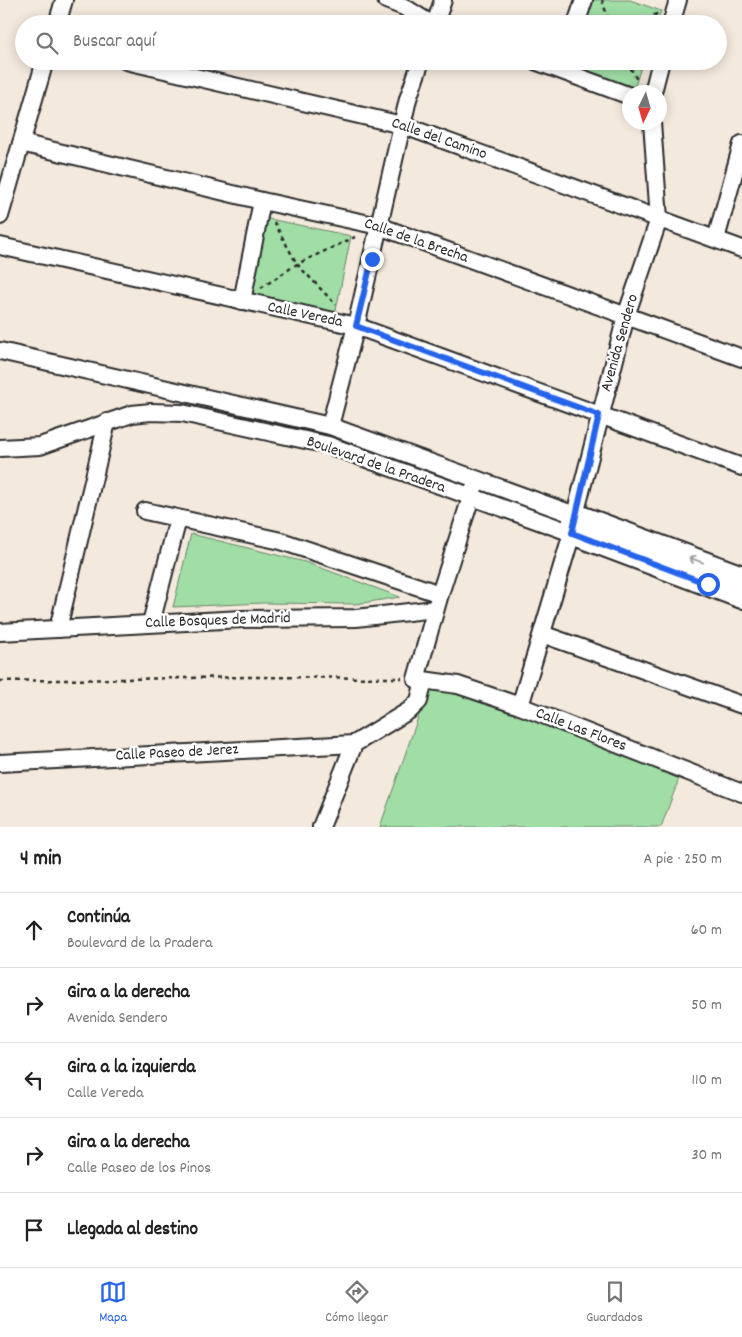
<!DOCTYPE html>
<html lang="es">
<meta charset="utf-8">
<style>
:root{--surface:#fff;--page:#f6f6f6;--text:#222;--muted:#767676;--line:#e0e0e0;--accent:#2563eb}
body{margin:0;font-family:Dekko,sans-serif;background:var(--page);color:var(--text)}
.compass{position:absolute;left:622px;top:85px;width:45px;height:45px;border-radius:50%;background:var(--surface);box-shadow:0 2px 12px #0003;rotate:185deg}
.stop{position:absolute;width:15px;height:15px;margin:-11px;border:4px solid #2563eb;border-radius:50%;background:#fff}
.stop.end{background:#2563eb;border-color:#fff;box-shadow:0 1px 5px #0008}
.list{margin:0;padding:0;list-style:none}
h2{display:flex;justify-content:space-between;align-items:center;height:65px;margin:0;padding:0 20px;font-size:21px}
h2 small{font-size:16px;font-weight:400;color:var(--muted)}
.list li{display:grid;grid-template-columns:32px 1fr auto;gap:15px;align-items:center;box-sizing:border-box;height:75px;padding:0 20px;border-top:1px solid var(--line)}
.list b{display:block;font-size:19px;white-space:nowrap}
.list p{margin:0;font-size:16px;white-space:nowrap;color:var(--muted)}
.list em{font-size:16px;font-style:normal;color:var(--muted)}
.icon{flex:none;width:28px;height:28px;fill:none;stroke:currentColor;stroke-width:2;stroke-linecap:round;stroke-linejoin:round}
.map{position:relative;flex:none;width:742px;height:827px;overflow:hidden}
.search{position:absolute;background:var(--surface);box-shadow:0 2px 12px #0003;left:15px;right:15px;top:15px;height:55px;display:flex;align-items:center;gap:12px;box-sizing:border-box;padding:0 18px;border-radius:28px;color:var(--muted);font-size:19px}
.sheet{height:440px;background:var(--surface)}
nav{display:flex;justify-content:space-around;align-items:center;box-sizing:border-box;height:70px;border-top:1px solid var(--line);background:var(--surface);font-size:14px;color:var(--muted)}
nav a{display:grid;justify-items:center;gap:2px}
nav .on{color:var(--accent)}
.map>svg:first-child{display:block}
</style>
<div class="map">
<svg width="742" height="827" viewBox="0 0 742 827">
<rect width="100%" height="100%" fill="#f4e9dd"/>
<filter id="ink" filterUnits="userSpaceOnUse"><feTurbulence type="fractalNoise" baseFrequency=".02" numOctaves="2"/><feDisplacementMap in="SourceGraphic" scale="10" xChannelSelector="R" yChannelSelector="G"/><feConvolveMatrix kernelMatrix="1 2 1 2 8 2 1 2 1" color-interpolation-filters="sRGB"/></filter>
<g filter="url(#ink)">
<g fill="#a0dea5" stroke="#668468">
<path d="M593,0H630L661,11L656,24H584Z"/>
<path d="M571,61H643L633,92L568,70Z"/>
<path d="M260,217L351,236L335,315L244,296Z"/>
<path d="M191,534L305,562L400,597L356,604L263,603L173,607Z"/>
<path d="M431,680L683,768L661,827H380Z"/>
</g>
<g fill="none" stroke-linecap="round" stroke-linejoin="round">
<g stroke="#2b2b2b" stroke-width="20">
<g id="street">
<path d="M386,0L404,7L431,24"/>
<path d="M57,24L64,0"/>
<path d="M435,24L443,0"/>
<path d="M576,24L584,0"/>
<path d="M671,24L678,0"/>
<path d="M126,61L402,125L742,249"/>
<path d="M535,61L630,96"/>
<path d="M653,92L661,61"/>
<path d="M21,143L262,201L379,226L742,358"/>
<path d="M0,216L45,61"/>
<path d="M716,239L742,144"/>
<path d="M0,246L356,326L742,467"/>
<path d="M242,301L262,201"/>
<path d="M0,351L330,426L575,515L626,316L659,219L652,122"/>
<path d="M330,426L356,326L408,99L421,61"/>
<path d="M0,448L40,446L132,414L151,412L182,413L328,445L572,533L520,706"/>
<path d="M474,488L440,594L416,679L458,685L520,706L742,793"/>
<path d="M145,511L281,541L440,594"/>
<path d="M151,623L178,519"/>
<path d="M58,629L107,422"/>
<path d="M0,632L242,619L356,618L435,609"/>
<path d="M542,634L742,705"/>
<path d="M0,763L354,744"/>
<path d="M321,827L354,744L410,710L419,701L424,680"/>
</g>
</g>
<g stroke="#2b2b2b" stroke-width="26">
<path id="secondary" d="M742,577L575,515L572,533L742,597"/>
</g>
<g stroke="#2b2b2b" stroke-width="2.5" stroke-dasharray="4 4" stroke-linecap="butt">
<path d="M602,0L610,24"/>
<path d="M640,24L658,13"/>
<path d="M627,61L638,82"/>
<path d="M274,222L297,264L336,305"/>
<path d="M261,288L297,264L355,237"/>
<path d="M0,681L248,677L402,678"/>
</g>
<use href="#street" stroke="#fff" stroke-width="16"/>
<use href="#secondary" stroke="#fff" stroke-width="22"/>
</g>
<defs><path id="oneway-shaft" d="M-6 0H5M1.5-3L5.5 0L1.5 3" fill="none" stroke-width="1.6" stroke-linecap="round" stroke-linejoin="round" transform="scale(1.25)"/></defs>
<use stroke="#a0a0a0" href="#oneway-shaft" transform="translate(696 560) rotate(-160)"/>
</g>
<g fill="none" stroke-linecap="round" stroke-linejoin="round" filter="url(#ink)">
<path stroke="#2563eb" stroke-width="6" d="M372,259L356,326L599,415L572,533L708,584"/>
</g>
<g text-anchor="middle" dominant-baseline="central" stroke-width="5" stroke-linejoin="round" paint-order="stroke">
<g font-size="16" fill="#2b2b2b" stroke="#fff">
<text transform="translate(439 139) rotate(19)">Calle del Camino</text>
<text transform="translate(416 241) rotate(19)">Calle de la Brecha</text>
<text transform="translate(305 315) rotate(12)">Calle Vereda</text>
<text transform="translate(620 343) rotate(-74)">Avenida Sendero</text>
<text transform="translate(376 465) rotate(19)">Boulevard de la Pradera</text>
<text transform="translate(218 621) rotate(-2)">Calle Bosques de Madrid</text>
<text transform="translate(581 730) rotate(21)">Calle Las Flores</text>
<text transform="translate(177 753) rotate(-3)">Calle Paseo de Jerez</text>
</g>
</g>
</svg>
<svg class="compass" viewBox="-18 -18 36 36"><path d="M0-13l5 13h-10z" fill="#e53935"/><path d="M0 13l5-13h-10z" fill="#767676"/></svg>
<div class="stop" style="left:708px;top:584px"></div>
<div class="stop end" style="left:372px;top:259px"></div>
<div class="search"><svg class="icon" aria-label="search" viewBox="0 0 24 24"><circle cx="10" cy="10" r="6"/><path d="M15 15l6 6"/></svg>Buscar aquí</div>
</div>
<section class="sheet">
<h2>4 min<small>A pie · 250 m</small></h2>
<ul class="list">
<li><svg class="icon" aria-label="ahead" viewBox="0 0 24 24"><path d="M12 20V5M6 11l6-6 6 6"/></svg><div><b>Continúa</b><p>Boulevard de la Pradera</p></div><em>60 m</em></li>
<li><svg class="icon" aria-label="right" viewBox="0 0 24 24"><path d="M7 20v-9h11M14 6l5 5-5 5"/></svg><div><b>Gira a la derecha</b><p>Avenida Sendero</p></div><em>50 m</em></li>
<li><svg class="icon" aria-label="left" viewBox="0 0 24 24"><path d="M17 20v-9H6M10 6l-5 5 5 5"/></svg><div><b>Gira a la izquierda</b><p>Calle Vereda</p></div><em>110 m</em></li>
<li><svg class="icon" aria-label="right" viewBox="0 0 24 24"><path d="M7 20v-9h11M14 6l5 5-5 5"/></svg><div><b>Gira a la derecha</b><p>Calle Paseo de los Pinos</p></div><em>30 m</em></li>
<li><svg class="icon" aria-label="arrive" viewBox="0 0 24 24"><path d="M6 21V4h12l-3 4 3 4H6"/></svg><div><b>Llegada al destino</b></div></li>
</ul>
</section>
<nav>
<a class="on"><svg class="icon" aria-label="map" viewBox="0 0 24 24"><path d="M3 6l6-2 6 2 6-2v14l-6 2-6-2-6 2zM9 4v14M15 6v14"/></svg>Mapa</a>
<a><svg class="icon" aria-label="directions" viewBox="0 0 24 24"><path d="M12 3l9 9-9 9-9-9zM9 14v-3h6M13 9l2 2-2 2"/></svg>Cómo llegar</a>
<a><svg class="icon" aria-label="saved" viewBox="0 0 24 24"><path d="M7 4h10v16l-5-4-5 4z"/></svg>Guardados</a>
</nav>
